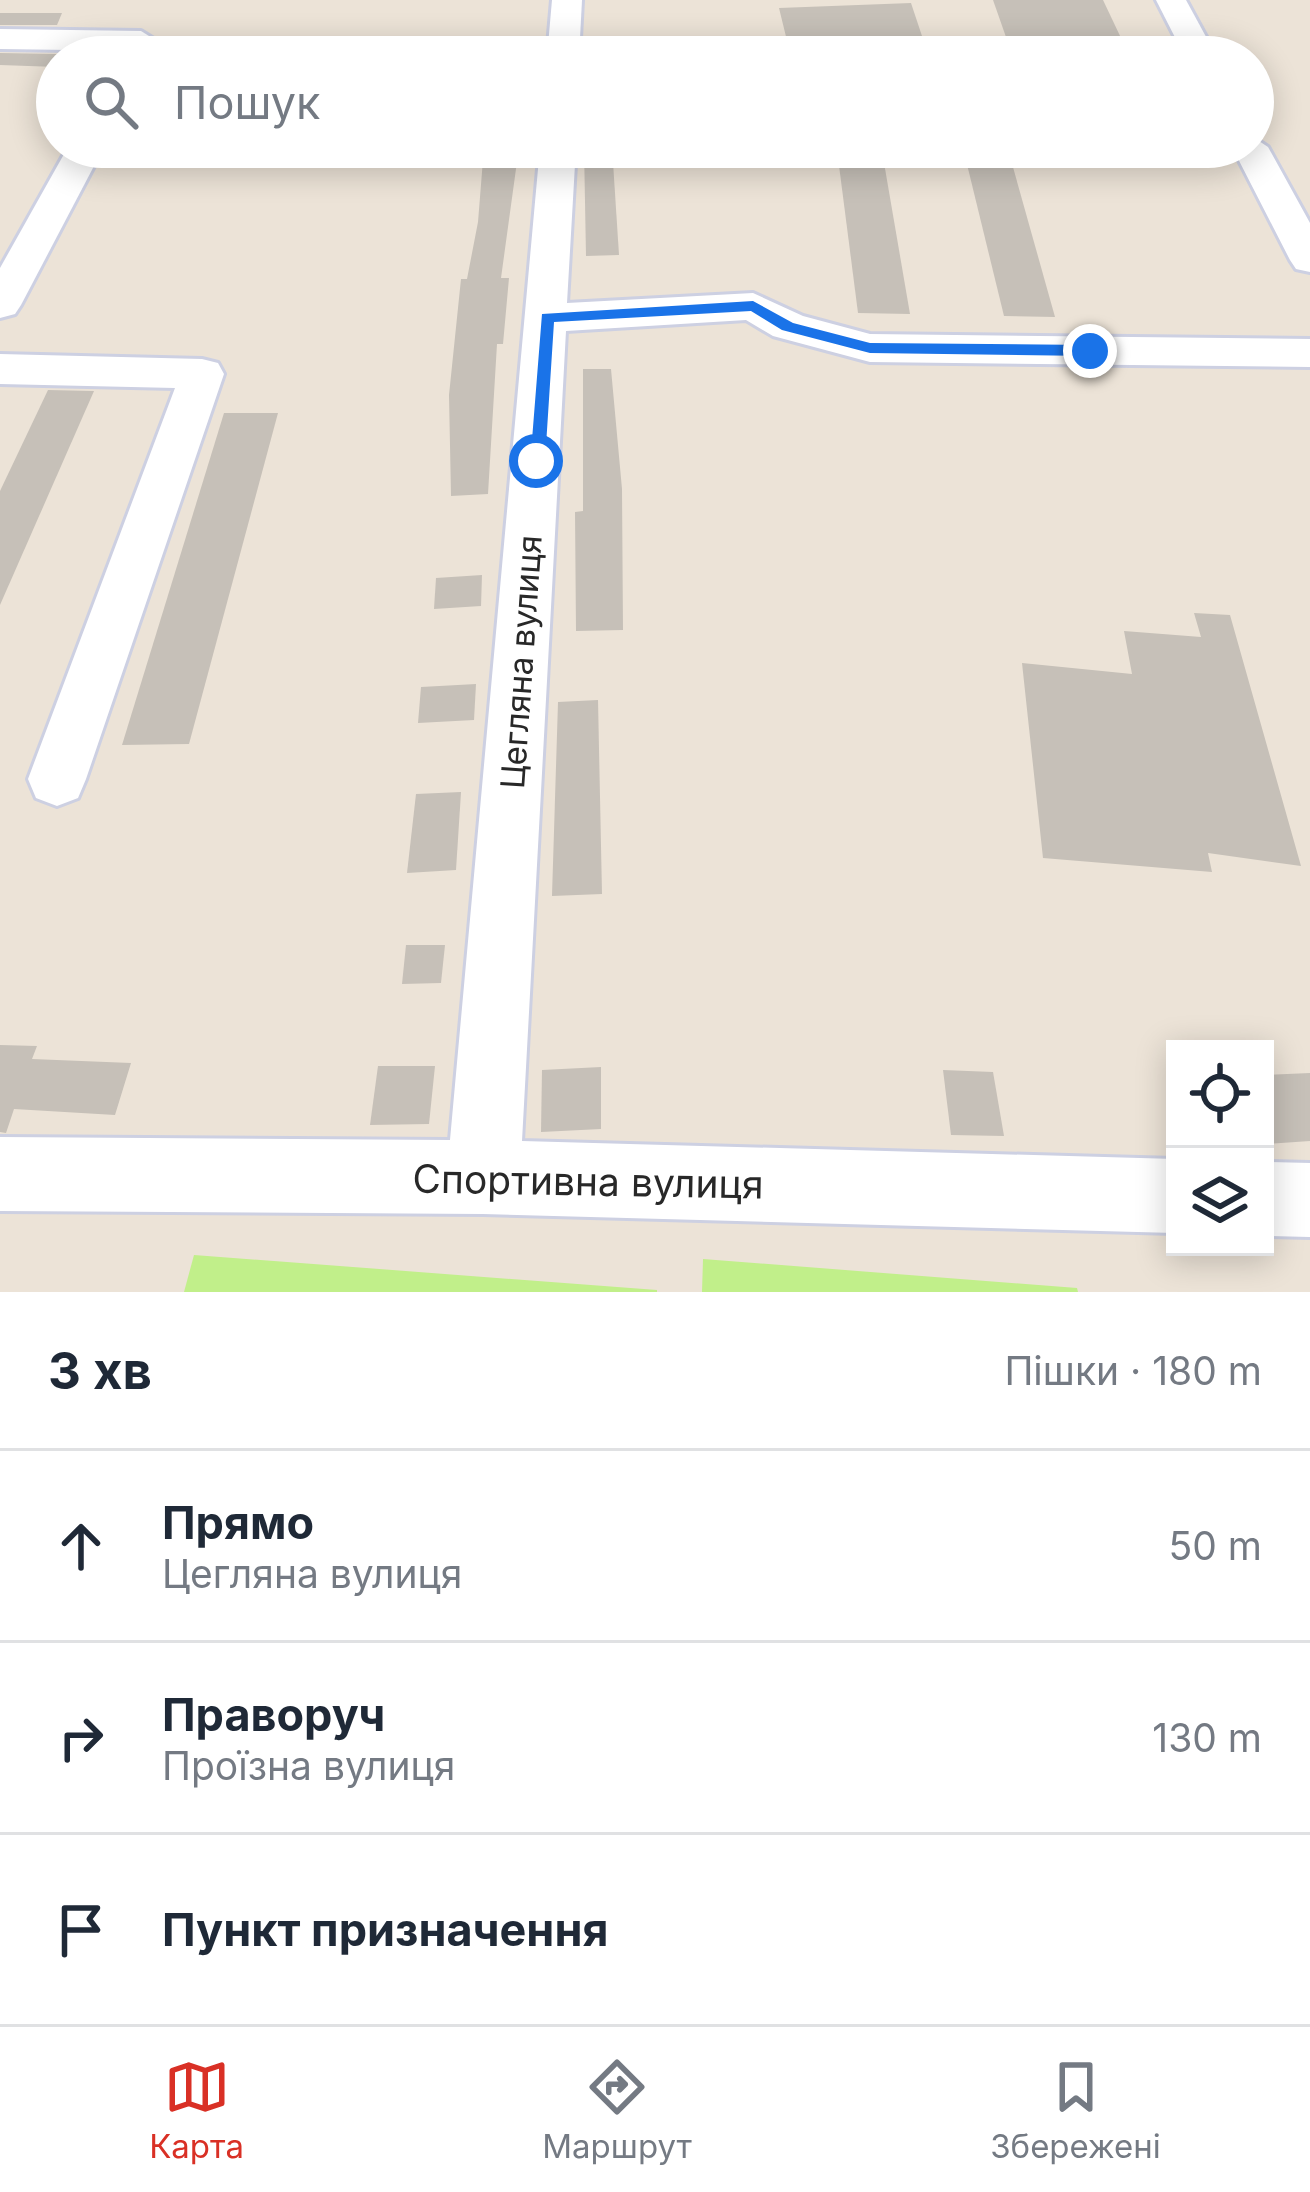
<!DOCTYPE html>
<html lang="uk">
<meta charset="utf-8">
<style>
:root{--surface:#fff;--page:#f6f6f7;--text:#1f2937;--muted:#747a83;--line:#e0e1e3;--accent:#d93025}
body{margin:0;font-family:Inter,sans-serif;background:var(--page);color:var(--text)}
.controls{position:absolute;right:36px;bottom:36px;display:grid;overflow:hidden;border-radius:0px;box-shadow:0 6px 30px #0003}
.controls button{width:108px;height:108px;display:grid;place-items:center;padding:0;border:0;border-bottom:3px solid var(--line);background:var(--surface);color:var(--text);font:60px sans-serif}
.stop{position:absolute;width:36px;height:36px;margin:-27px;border:9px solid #1a73e8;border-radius:50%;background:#fff}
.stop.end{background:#1a73e8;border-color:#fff;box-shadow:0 3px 12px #0008}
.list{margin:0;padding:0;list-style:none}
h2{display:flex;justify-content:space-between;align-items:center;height:156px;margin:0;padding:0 48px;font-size:51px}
h2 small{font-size:39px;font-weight:400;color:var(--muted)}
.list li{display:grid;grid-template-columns:78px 1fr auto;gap:36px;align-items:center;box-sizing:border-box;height:192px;padding:0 48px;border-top:3px solid var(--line)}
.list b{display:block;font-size:45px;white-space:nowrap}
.list p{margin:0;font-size:39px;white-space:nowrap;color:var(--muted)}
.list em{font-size:39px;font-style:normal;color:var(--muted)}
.icon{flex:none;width:66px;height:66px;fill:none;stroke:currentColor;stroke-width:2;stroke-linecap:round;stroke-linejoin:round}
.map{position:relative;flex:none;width:1310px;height:1292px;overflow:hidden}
.search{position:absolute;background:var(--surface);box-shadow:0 6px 30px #0003;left:36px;right:36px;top:36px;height:132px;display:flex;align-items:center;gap:30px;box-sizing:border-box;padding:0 42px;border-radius:66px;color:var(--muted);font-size:45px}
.sheet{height:732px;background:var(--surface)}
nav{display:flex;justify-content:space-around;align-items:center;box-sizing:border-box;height:168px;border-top:3px solid var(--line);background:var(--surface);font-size:33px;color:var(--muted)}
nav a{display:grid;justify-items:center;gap:6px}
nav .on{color:var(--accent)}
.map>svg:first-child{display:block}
</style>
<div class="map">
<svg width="1310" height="1292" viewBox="0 0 1310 1292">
<rect width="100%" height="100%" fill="#ece3d7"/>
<g fill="#c1ef8a">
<path d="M194,1255L657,1290V1292H184Z"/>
<path d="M703,1259L1077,1288L1078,1292H702Z"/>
</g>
<g fill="#c6c0b8">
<path d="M993,0H1103L1130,57H1013Z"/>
<path d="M911,3L924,42L817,43L821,57H791L779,8Z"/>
<path d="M0,13H62L57,25H0Z"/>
<path d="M0,53L57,54V67L0,65Z"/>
<path d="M484,147H519L501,278H509L503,344H497L488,494L451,496L449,395L461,279H467L478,222Z"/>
<path d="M584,147H612L619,255L586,256Z"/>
<path d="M837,150L882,151L910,314L858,313Z"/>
<path d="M964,152L1009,153L1055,317L1004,316Z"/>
<path d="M583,369H611L622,489L623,630L576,631L575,512L583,511Z"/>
<path d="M48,390L94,391L0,605V491Z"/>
<path d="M224,413H278L189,744L122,745Z"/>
<path d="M482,575L481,606L434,609L436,578Z"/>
<path d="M1194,613L1230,615L1301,866L1208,853L1212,872L1043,858L1022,663L1132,674L1124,631L1201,637Z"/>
<path d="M476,684L474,720L418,723L421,687Z"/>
<path d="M598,700L602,894L552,896L558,702Z"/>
<path d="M461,792L456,870L407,873L416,794Z"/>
<path d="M406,945H445L441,983L402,984Z"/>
<path d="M0,1045L37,1046L32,1059L131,1063L115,1115L14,1109L6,1133L0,1132Z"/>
<path d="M378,1066H435L429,1124L370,1125Z"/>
<path d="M601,1067V1129L541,1132L542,1070Z"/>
<path d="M943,1070L993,1072L1004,1136L951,1135Z"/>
<path d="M1310,1073V1141L1265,1144V1075Z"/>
</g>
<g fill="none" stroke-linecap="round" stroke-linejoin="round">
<g stroke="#cdd0e2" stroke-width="6">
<g id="minor">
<path d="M552,0H582L579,57H547Z"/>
<path d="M1156,0H1186L1217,57H1185Z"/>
<path d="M0,29L141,31L157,41L141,51L0,49Z"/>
<path d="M1253,137L1268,147L1310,223V272L1296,269L1290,260L1232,147H1253Z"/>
<path d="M68,147H104L21,305L15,314L0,318V268Z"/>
<path d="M540,147H576L567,303L753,293L803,316L870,334L1310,339V367L870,362L773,336L746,320L566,331L522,1141L1175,1159V1233L483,1214L0,1211V1137L450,1140Z"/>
<path d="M0,354L202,359L218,363L224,374L86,779L78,798L57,806L36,798L28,779L175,388L0,384Z"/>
<path d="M1265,1162L1310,1163V1237L1265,1236Z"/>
</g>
</g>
<use href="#minor" fill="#fff" fill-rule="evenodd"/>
</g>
<path fill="#1a73e8" d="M753,301L793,323L870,343L1090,345L1098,351L1090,356L870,353L782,330L751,311L554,322L545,461L530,465L542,314Z"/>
<g text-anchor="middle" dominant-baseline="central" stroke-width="12" stroke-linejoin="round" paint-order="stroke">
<g font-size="33" fill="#282828" stroke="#fff">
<text transform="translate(521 662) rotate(-86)">Цегляна вулиця</text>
</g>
<g font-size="39" fill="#282828" stroke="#fff">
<text transform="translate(588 1181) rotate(1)">Спортивна вулиця</text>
</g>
</g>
</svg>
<div class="controls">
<button><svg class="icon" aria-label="locate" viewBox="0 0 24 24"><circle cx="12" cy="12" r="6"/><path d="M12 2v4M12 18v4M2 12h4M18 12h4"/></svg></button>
<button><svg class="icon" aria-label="layers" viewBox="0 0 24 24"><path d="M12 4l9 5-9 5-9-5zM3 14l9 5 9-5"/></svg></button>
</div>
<div class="stop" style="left:536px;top:461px"></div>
<div class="stop end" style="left:1090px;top:351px"></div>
<div class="search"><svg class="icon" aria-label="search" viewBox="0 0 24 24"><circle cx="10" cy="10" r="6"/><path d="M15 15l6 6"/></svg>Пошук</div>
</div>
<section class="sheet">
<h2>3 хв<small>Пішки · 180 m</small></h2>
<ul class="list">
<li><svg class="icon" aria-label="ahead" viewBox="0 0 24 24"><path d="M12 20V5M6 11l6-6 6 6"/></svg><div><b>Прямо</b><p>Цегляна вулиця</p></div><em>50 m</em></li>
<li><svg class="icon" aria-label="right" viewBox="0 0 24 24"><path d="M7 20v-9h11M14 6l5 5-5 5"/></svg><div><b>Праворуч</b><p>Проїзна вулиця</p></div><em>130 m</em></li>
<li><svg class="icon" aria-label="arrive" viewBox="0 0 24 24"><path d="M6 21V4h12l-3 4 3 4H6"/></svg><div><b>Пункт призначення</b></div></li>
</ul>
</section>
<nav>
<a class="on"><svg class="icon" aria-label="map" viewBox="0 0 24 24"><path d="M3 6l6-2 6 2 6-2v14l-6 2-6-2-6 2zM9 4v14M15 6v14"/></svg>Карта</a>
<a><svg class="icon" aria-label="directions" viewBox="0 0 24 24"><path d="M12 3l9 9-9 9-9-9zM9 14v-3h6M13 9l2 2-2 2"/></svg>Маршрут</a>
<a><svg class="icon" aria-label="saved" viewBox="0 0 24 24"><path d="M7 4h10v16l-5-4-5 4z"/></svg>Збережені</a>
</nav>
